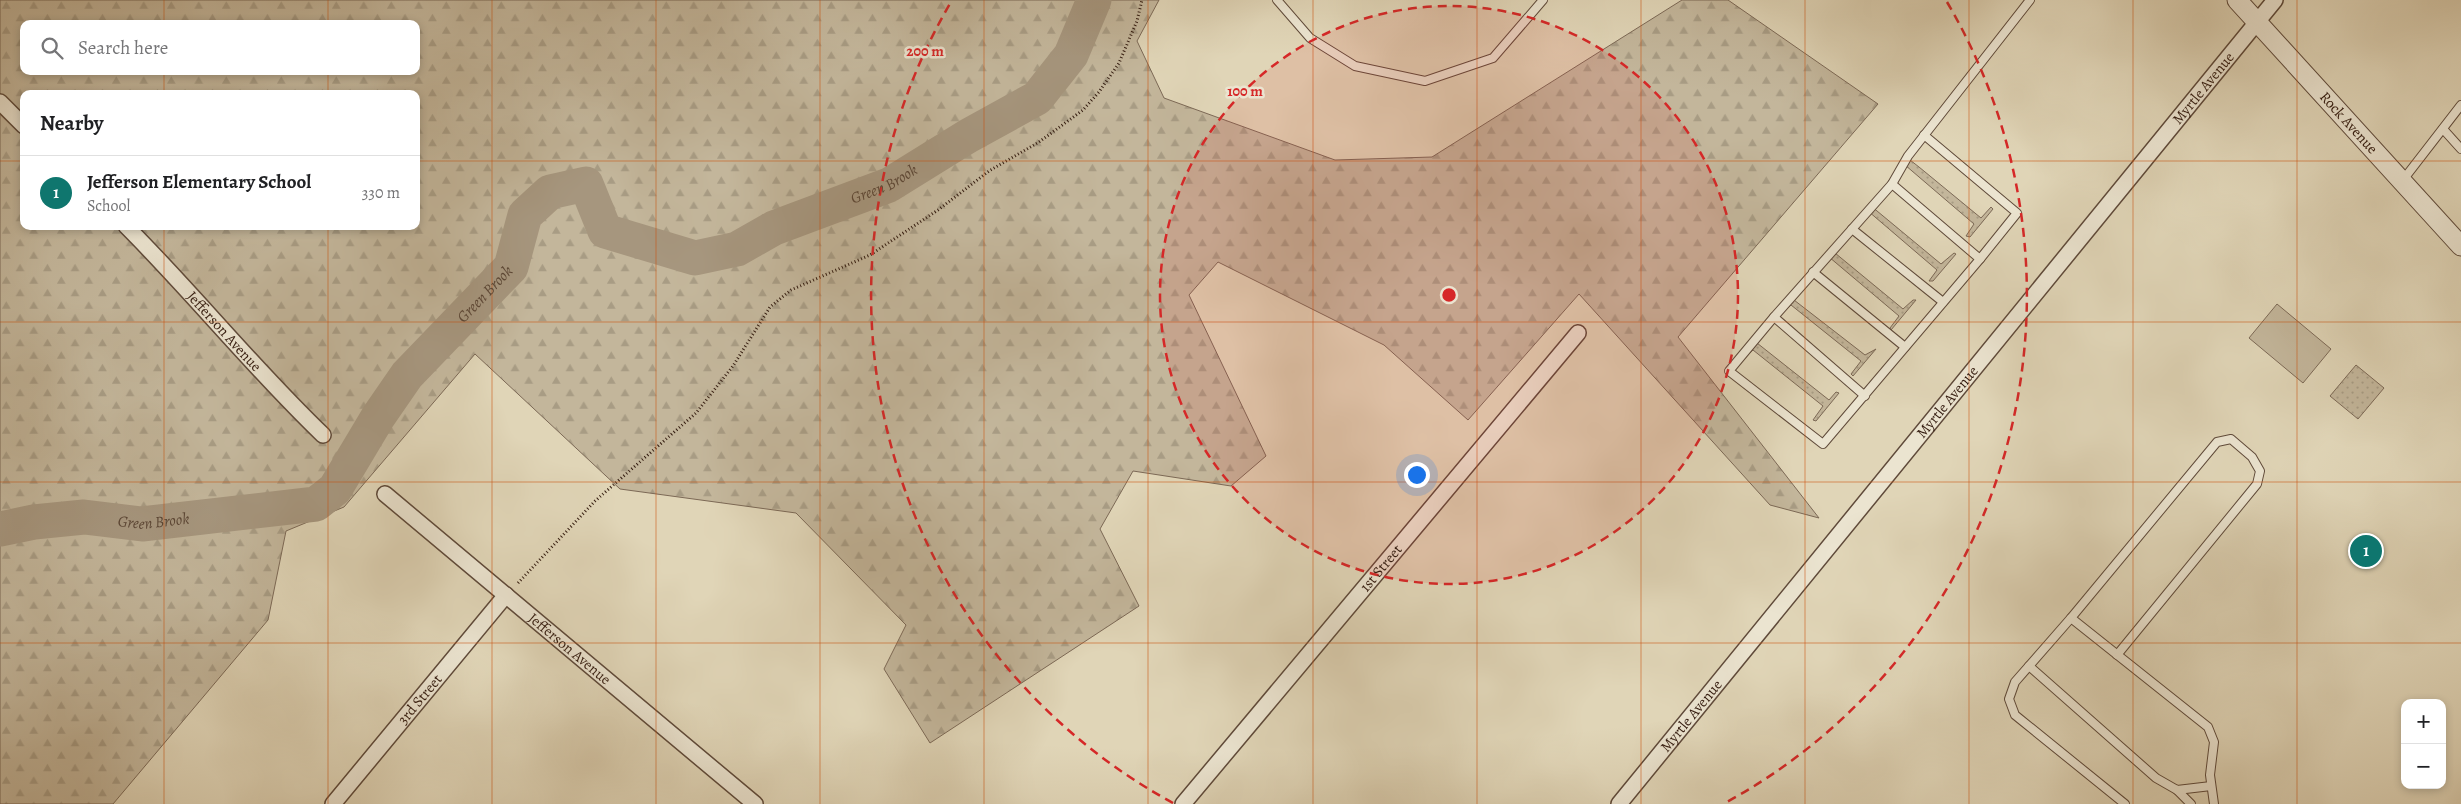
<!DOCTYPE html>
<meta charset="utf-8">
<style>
:root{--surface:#fff;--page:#f6f6f6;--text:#202124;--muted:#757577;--line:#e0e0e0;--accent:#0f766e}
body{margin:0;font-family:Alegreya,serif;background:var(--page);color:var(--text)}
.controls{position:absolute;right:15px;bottom:15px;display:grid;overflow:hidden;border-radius:10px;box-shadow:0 2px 8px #0003}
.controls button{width:45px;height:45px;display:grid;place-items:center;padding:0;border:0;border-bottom:1px solid var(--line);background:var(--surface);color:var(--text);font:25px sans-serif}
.you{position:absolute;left:1416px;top:474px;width:18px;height:18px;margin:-12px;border:4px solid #fff;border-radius:50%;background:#1a73e8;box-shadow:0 0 0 8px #1a73e833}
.badge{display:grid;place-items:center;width:32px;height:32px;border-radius:50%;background:var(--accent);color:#fff;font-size:16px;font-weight:700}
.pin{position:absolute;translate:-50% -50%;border:2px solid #fff;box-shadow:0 1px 5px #0006}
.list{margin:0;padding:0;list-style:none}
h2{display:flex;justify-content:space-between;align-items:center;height:65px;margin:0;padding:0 20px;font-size:21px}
h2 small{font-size:16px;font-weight:400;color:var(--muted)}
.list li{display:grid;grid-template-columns:32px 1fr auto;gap:15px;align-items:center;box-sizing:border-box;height:75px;padding:0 20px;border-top:1px solid var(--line)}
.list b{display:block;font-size:19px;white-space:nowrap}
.list p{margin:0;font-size:16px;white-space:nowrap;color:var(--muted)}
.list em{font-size:16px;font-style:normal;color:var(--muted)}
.icon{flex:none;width:28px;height:28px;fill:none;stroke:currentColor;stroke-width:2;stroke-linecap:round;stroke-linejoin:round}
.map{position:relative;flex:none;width:2461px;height:804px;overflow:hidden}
.search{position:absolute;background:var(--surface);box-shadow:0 2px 8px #0003;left:20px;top:20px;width:400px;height:55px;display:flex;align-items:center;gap:12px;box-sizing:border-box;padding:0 18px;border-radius:10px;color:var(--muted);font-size:19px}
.panel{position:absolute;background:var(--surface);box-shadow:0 2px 8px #0003;left:20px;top:90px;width:400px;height:140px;border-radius:10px}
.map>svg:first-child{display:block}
</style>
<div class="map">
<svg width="2461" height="804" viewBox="0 0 2461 804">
<defs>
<pattern id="grass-dots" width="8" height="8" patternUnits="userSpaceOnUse" patternTransform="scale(1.25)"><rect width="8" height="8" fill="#c3b69b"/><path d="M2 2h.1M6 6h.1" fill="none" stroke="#a89c84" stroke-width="1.8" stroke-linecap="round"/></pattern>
<pattern id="forest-firs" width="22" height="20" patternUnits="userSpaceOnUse" patternTransform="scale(1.25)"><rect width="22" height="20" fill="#c3b69b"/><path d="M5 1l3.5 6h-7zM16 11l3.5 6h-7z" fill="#a89c84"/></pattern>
</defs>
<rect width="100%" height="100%" fill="#e0d5b7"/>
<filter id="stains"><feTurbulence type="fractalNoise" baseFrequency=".004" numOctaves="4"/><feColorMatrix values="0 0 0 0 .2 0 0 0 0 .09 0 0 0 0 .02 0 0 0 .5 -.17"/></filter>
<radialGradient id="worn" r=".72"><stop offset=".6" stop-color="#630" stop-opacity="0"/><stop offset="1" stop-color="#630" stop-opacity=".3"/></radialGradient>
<g fill="url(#grass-dots)" stroke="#7c6956">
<path d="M1919,147L1910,160L1919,167L1981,218L1991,207L1993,209L1970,237L1966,236L1974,224L1905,165Z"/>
<path d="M1879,193L1871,206L1941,264L1954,253L1956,254L1933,281H1929L1937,270L1868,211L1855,221Z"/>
<path d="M1835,253L1903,309L1913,300H1916L1891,330L1890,328L1899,316L1829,257Z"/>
<path d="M1794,300L1865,355L1876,349L1853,376L1851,374L1861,361L1791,305L1780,315Z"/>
<path d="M1757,343L1829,400L1836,392L1839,393L1816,421L1813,420L1823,406L1753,350L1743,359Z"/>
<path d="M2356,365L2384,388L2358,419L2330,396Z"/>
</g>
<path fill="url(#forest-firs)" stroke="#7c6956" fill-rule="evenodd" d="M0,0H1159L1137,41L1164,98L1335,160L1432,157L1682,0H1728L1878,104L1678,337L1819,518L1770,505L1579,294L1468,420L1384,345L1218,262L1189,295L1266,456L1231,486L1133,471L1100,529L1139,606L930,743L884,669L906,625L796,513L620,489L475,354L344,507L286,531L268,620L113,804H0ZM24,24H416V71H24ZM24,94H416V226H24Z"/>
<path fill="#c3b69b" stroke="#7c6956" d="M2277,304L2331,349L2303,383L2249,338Z"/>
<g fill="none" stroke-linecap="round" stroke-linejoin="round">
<path stroke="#a6967e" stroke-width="35" id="s1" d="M0,529L34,522L84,517L142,524L316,504L335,489L378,417L407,375L511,267L525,215L550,192L586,184L605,231L695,258L737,249L774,228L889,185L968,136L1037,98L1071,55L1094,0"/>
<g stroke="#5f4a3a" stroke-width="10">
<g id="service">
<path d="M1277,0L1310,38L1355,66L1425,81L1493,58L1543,0"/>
<path d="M2443,129L2461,149"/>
<path d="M2403,180L2461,105"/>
<path d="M1892,184L1980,259L2017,213L1924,135"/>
<path d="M1852,229L1943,302"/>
<path d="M1980,259L1823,444L1729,371L1774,317L1892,184L1908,156L2030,0"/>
<path d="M1813,272L1905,347"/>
<path d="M1774,317L1865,396"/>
<path d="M2071,618L2217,442L2231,439L2252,457L2260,471L2257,484L2117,655"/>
<path d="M2029,666L2156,778L2177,790L2211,786"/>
<path d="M2177,790L2191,804"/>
<path d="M2125,804L2015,715L2009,699L2015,682L2071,618L2208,727L2214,742L2210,775L2214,804"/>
</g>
</g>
<g stroke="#5f4a3a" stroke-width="18">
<g id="minor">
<path d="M0,102L24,126"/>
<path id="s2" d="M126,226C194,294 254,369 323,435"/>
<path id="s3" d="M385,494L755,804"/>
<path id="s4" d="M333,804L506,595"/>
<path id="s5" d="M1183,804L1578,333"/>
<path id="s6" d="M1619,804L2275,0"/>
</g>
</g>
<g stroke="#5f4a3a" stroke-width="21">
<g id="tertiary">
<path id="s7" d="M2237,0L2461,246"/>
</g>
</g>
<path stroke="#341c10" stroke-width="3" stroke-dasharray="1 2.5" stroke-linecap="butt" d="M518,583L595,501L696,413L733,366L770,307L791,290L870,255L938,210L989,171L1039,142L1083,110L1099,92L1119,63L1137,21L1142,0"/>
<use href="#service" stroke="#ebe4d0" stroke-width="8"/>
<use href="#minor" stroke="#ebe4d0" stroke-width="15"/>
<use href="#tertiary" stroke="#ebe4d0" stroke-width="19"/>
</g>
<path fill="none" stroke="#cd500d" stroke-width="1" stroke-opacity="0.55" d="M164,0V24M328,0V24M492,0V804M656,0V804M820,0V804M984,0V804M1148,0V804M1313,0V804M1477,0V804M1641,0V804M1805,0V804M1969,0V804M2133,0V804M2297,0V804M164,71V94M328,71V94M0,161H24M416,161H2461M164,226V804M328,226V804M0,322H2461M0,482H2461M0,643H2461"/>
<circle cx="1449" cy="295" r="289" fill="#d62828" fill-opacity=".12"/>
<g fill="none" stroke="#d62828" stroke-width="2.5" stroke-dasharray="9 6">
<circle cx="1449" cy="295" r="289"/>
<path d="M1173 803A578 578 0 0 1 951 2M1947 2A578 578 0 0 1 1725 803"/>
</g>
<g text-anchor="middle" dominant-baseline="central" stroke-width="5" stroke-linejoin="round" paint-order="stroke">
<g font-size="15" fill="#341c10" stroke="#ebe4d0">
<text stroke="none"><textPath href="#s6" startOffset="924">Myrtle Avenue</textPath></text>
<text stroke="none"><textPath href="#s7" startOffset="166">Rock Avenue</textPath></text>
<text stroke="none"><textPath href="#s2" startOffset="144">Jefferson Avenue</textPath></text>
<text stroke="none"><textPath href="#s6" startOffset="519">Myrtle Avenue</textPath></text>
<text stroke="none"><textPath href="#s5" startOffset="308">1st Street</textPath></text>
<text stroke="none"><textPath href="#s3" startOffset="241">Jefferson Avenue</textPath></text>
<text stroke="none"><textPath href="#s4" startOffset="136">3rd Street</textPath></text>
<text stroke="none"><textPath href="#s6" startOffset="114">Myrtle Avenue</textPath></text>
</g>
<g font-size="16" font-style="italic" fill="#5c4736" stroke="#ebe4d0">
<text stroke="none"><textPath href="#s1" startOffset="1101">Green Brook</textPath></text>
<text stroke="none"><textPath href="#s1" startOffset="590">Green Brook</textPath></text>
<text stroke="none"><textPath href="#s1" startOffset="155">Green Brook</textPath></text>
</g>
</g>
<circle cx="1449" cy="295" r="8" fill="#d62828" stroke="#ebe4d0" stroke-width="2.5"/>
<g font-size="15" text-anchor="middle" font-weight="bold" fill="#d62828" stroke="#ebe4d0" stroke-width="5" stroke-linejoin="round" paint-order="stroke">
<text x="925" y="56">200 m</text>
<text x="1245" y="96">100 m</text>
</g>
<rect width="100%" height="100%" filter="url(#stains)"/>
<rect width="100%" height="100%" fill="url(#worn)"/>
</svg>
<div class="controls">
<button>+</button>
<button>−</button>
</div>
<div class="you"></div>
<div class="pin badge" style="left:2366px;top:551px">1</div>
<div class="search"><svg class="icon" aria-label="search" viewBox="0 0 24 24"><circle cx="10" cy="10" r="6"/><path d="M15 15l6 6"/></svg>Search here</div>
<section class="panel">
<h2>Nearby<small></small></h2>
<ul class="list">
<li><span class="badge">1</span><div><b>Jefferson Elementary School</b><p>School</p></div><em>330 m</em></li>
</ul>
</section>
</div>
